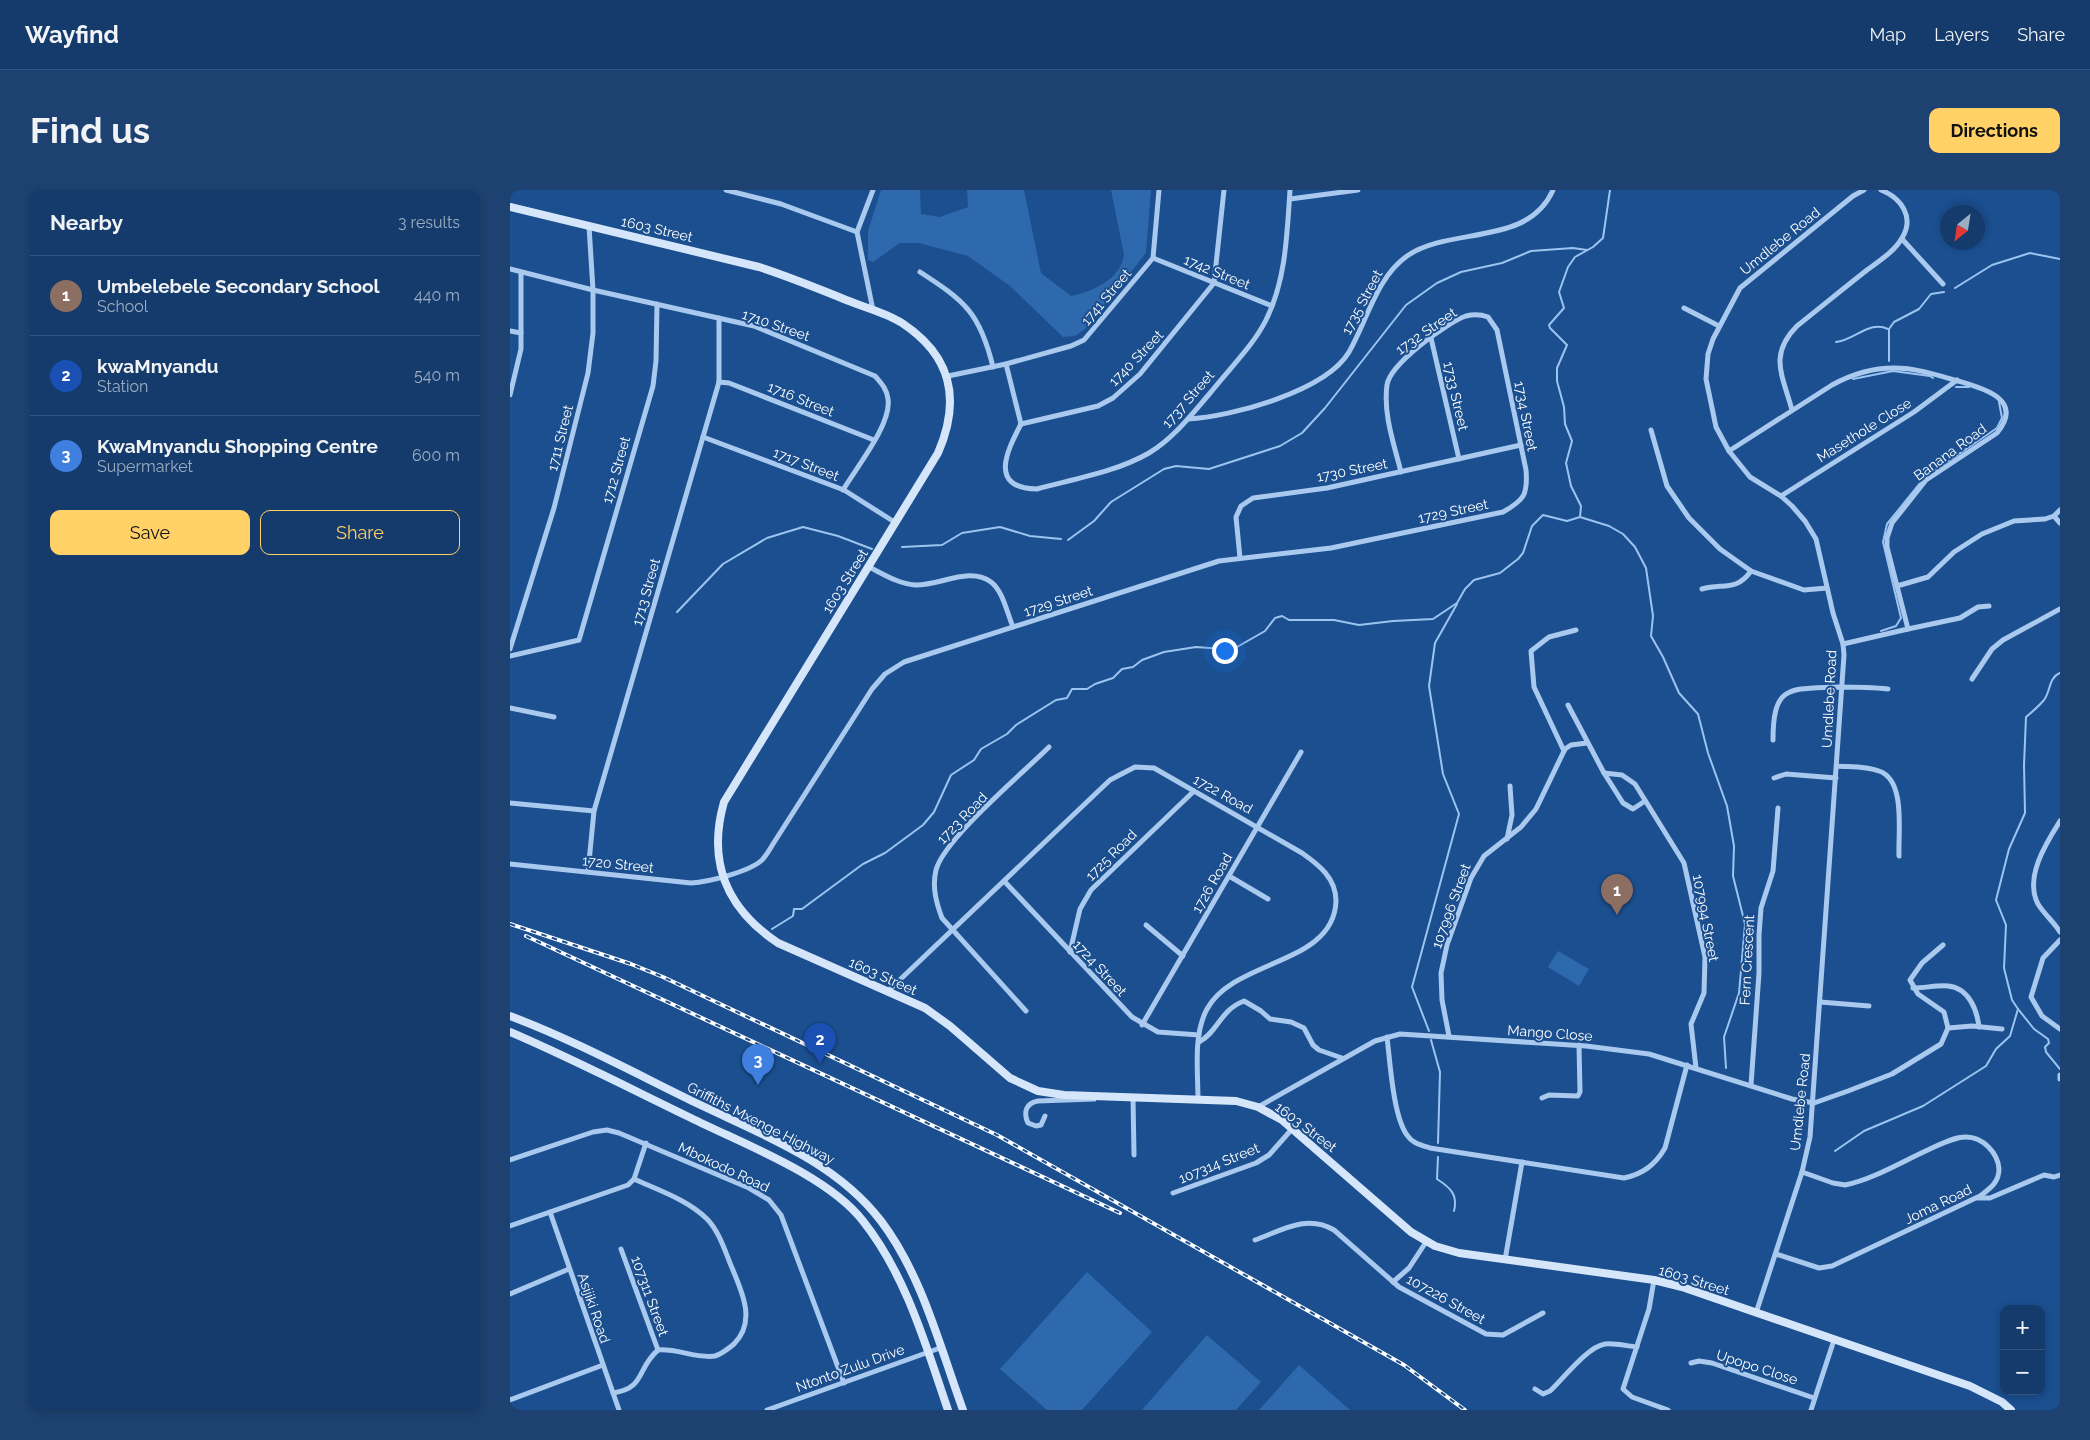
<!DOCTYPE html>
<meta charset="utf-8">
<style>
:root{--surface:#143b6b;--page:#1d4271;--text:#f1f3f6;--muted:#9dadc1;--line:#33557e;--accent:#ffd166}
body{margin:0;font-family:Raleway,sans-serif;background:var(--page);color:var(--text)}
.controls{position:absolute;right:15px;bottom:15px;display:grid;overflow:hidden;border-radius:10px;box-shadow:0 2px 8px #0003}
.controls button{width:45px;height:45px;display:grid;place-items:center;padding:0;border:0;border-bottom:1px solid var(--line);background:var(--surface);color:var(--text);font:25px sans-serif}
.compass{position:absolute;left:1430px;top:15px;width:45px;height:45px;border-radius:50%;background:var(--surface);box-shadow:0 2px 8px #0003;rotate:210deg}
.you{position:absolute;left:714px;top:460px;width:18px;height:18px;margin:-12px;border:4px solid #fff;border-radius:50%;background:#1a73e8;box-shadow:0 0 0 8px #1a73e833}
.badge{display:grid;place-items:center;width:32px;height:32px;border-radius:50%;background:var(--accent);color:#fff;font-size:16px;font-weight:700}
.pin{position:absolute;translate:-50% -41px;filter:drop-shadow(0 1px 2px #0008)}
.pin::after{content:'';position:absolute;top:26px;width:18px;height:15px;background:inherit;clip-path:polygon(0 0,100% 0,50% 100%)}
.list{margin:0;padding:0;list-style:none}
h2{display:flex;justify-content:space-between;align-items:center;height:65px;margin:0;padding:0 20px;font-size:21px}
h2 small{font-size:16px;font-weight:400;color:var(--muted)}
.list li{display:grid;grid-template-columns:32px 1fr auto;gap:15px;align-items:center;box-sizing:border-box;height:80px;padding:0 20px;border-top:1px solid var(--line)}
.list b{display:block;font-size:19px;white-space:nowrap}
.list p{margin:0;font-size:16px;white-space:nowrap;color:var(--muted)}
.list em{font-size:16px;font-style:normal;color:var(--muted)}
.actions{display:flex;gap:10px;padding:15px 20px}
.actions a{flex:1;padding:11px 0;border:1px solid var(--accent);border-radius:10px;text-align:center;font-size:18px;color:var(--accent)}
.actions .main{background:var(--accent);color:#111}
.map{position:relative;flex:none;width:1550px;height:1220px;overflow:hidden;border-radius:10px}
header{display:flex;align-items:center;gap:30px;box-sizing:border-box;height:70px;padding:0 25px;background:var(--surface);border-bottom:1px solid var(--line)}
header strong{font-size:24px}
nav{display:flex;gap:28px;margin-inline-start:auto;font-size:18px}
.intro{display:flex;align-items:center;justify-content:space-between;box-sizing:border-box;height:120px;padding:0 30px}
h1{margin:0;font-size:35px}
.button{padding:12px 22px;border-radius:10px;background:var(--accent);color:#111;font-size:18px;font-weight:700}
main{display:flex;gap:30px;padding:0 30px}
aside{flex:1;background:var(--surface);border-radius:10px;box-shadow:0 2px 8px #0003}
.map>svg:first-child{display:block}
</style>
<header>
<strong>Wayfind</strong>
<nav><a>Map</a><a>Layers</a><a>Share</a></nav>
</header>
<div class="intro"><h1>Find us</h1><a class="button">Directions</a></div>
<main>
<aside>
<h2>Nearby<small>3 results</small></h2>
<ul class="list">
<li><span class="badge" style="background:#8d6e63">1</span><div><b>Umbelebele Secondary School</b><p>School</p></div><em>440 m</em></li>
<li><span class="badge" style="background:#1a4fb4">2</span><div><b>kwaMnyandu</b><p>Station</p></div><em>540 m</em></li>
<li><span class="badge" style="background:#3f7fe0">3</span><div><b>KwaMnyandu Shopping Centre</b><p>Supermarket</p></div><em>600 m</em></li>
</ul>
<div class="actions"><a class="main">Save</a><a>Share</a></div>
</aside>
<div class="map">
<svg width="1550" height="1220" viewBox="0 0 1550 1220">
<rect width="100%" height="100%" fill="#1b4f8f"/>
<g fill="#2e69ad">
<path d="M371,0H410L411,24L430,27L458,17L457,0H514L531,83L561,106C582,102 611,89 614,65L601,0H641L636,63L575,139L565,146L553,147L500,96L458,66L409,53H390L363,72L358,70V41Z"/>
<path d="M1048,761L1079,779L1069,796L1038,777Z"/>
<path d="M577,1082L642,1142L572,1220H537L490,1179Z"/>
<path d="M697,1145L751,1192L726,1220H632Z"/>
<path d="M789,1175L840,1220H749Z"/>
</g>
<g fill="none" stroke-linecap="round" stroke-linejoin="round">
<g stroke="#9cc4f0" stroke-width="2">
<path d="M1445,98L1482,75L1520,63L1550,69"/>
<path d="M1326,152C1345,150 1359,130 1378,139"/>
<path d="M1379,171V139L1384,132L1409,119L1421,104L1434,102"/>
<path d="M1343,189L1383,181L1420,186L1423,188"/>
<path d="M1446,197H1459"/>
<path d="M1070,327L1099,336L1113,344L1125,357L1136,378L1143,426L1141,446L1153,467L1169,503L1188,524L1198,563L1217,616L1224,656L1223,686L1235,734L1229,803L1214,847L1216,878"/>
<path d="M558,350L584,331L601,312L654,279L666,276L699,279L770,256L792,243L815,218L896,115L927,93L951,82L992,73L1021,61L1063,58L1077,60"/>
<path d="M392,357L432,355L452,343L490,337L520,346L551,349"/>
<path d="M167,422L213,374L257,348L293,337L328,346L362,359"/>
<path d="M1371,441L1386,436L1391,428L1373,352L1377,334L1415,287L1487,238L1492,228L1489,212"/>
<path d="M262,739L283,726L284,719H292L353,674L375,663L413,635L424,622L441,585L464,570L471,559L497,544L506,535L546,510L557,508L562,499H577L585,494L603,488L612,479L623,477L632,470L654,462L686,457L713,459L727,457L755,441L765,428L772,426L779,430H824L849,435L883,431L923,429L947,413L955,399L964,390L990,383L1008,369L1013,363L1022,336L1033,325L1057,331L1070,327L1071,316L1061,296L1056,273L1062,251L1055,234L1054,217L1047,191V178L1057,155L1040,138L1039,135L1054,118L1049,102L1058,77L1065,67L1083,57L1093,48L1100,0"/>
<path d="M1508,819L1524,839L1538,849L1539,853L1535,857L1536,862L1550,879"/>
<path d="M919,841L902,797L949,624L933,584L919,496L925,453L947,414"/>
<path d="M921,850L930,882L928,953"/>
<path d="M1325,961L1354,941L1413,916L1476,876L1486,859L1500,846L1508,819L1502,810L1494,778L1496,735L1486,710L1499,659L1515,623L1514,575L1516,527C1522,522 1529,516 1534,510C1541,501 1538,488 1550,483"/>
<path d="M928,967L927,989C941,998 948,1005 944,1021"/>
</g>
<g stroke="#a9c9ee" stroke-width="5">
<path d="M216,0L271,14L347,42"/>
<path d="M780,9L848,0"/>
<path d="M1392,49L1433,94"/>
<path d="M643,68L762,116"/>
<path d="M0,79L83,100L244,136L365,186C371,193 377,199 378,209C382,234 346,278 333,300"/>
<path d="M410,82C455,111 470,123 483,177"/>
<path d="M1174,118L1209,136"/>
<path d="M363,120L347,42L363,0"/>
<path d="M0,141L11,143"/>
<path d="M921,148L949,269"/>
<path d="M496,174L511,234"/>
<path d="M438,186L496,174L561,156L574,150L643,68L649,0"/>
<path d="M209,192L219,193L364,250"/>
<path d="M0,205L11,159V82"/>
<path d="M1282,220C1273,186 1258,165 1287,136C1311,117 1334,98 1357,80C1369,71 1385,61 1392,48C1405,27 1391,8 1371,0"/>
<path d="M678,229C721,227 816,201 839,162C857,131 866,88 897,66C941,36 1018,57 1043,0"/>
<path d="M511,234C497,261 478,298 527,299C564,289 606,282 639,263C664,248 682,224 701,202C719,179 743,156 756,130C776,90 777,44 780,0"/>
<path d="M511,234L588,216L603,208L630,184L704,93L714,0"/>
<path d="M1141,240L1157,296L1179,328L1210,359L1241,381L1294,400L1317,398"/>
<path d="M193,247L334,300L386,333"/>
<path d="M1219,261L1322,195C1342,184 1361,178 1384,178C1406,178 1427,185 1448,191C1472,198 1515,209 1487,243L1416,290L1382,333L1377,348V357L1398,439L1333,454"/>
<path d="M1271,306L1404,222L1447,190"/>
<path d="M1550,320L1544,326L1550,333"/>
<path d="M730,368L726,327L731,316L743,308L817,298L1011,255"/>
<path d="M359,377C373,384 389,394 405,395C429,396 460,376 481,392C493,401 497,423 503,437"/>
<path d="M1387,396L1418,387L1444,362L1472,344L1504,331L1535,329L1544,326"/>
<path d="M1192,399C1213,393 1226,402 1241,381"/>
<path d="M1398,439L1450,428L1468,417L1479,416"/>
<path d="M0,459L44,318L78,183L83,143V100L79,36"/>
<path d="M0,466L69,450L143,196L146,171L147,114"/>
<path d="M1462,489L1482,459L1493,450L1550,419"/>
<path d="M1058,515L1094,583L1113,613L1123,619L1135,611"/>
<path d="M0,518L44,527"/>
<path d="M1263,550C1263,495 1279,499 1325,497C1343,497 1360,497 1378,499"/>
<path d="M1054,561L1024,497L1021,461L1039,447L1066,440"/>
<path d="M1327,576C1340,577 1356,576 1369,581C1396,590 1388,642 1389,666"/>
<path d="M1094,583L1112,585L1125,594L1174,673L1195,767L1194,803L1181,834L1186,878"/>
<path d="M1264,588L1276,584L1326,588"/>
<path d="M0,613L84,621"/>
<path d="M1550,631C1536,653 1514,688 1528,714C1534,724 1544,732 1550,742"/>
<path d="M997,649L1002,625L1000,596"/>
<path d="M0,674L181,693C198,692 239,682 252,670C256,666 260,659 263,654L362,499L375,484L394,472L709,371L821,358L993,322C1014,310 1018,305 1016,280L987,140L978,127C970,124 964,124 956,126C936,133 880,174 877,195C873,224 884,254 891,282"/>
<path d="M78,682L84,621L209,192V128"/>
<path d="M719,686L758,709"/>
<path d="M494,691L622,827L648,842L689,845"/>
<path d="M636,735L673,766"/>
<path d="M1550,750L1533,768L1521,807L1532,826L1550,839"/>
<path d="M560,762L570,719L581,700L684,601"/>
<path d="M1403,798C1415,798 1427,795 1438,796C1459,798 1467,820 1469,837"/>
<path d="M377,802L600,590L625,577L644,578L792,663C809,675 826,688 826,711C824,775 724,769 697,819C683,845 688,881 688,910"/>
<path d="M1310,812L1359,816"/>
<path d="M516,821L432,728C426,712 422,697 426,680C434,649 513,583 539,557"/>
<path d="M632,835L791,562"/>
<path d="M1438,838L1462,836L1492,839"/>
<path d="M939,846L932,810L931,783L937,755L961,688L974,666L1011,637L1026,619L1055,559L1061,555L1077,553"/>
<path d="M877,847C880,871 883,926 897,945C902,953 911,955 920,958L1114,988C1133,984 1145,975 1155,958L1177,875"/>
<path d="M689,852C708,842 710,820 734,811L751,821L760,829L781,832L794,838L803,855L809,860L832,868"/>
<path d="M1550,885V889"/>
<path d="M1241,895L1249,783V745L1251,718L1263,681L1268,618"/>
<path d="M623,907L624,965"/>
<path d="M1032,908L1039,905L1068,906L1070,902L1069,855"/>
<path d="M748,917L865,851L890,844L1076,856L1139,864L1282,909L1304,913L1338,901L1382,884L1431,854L1438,838L1434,822L1408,804L1400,790L1412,773L1433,755"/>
<path d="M535,926L531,935L526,936L518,933C513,922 516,913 528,911L584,909"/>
<path d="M0,970L83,942L97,940L109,943L239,998L259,1010L271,1025L334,1193"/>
<path d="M663,1003L746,973L759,965L782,939"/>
<path d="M1468,1008H1480L1534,985L1544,987L1550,985"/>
<path d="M40,1022L109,1220"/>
<path d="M0,1036L118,995L124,989L136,953"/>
<path d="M745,1050C773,1040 797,1024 824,1040L889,1097L976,1144L993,1145L1033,1123"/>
<path d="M111,1059L148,1160"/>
<path d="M1266,1064L1309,1078L1322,1076L1470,1006C1479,999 1489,993 1489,979C1488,963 1473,947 1456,947C1444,947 1431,954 1420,959C1393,971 1364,989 1335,995L1323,993L1292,982"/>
<path d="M995,1070L1012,972"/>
<path d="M1144,1090L1139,1119L1113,1199L1122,1207L1158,1220"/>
<path d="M883,1092L899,1078L916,1052"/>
<path d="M0,1104L59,1079"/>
<path d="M1246,1123L1292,982L1300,947L1334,465L1333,454L1323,423L1306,349L1295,331L1282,316L1271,306L1240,287L1219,261L1206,237L1196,189L1198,164L1203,149L1230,98L1343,6L1354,0"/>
<path d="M1181,1173L1189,1171L1202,1173L1304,1208"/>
<path d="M1025,1199L1033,1204L1040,1201C1054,1188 1077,1157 1095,1154C1105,1153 1117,1156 1127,1157"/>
<path d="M103,1203C136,1198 126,1179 148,1160C167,1158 186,1169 205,1166C212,1164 218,1159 224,1154C248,1130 230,1098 220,1073C214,1058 208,1040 197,1029C178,1010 148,1000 124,989"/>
<path d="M0,1210L93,1175"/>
<path d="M257,1220L430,1158"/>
<path d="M1301,1220L1324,1150"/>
</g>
<g stroke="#d6e6fa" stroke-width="8">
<path d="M0,17L249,77C280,87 309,99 339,111C356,118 377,123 392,133C442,166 451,210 428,263L214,612C197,672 216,718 268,753L415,818L440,836L500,888L528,901L554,905L726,911L748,917L772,930L901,1042L925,1056L949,1063L1144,1090L1172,1097L1460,1196L1492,1212L1501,1220"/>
<path d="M0,826C61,849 119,880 178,909C245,942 324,969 371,1031C412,1085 430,1157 453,1220"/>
<path d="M0,842C61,868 121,899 181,928C233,954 317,985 353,1031C396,1085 416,1156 438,1220"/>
</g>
<g stroke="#fff" stroke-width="4">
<g id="rail">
<path d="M0,734L121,774L153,787L487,945L894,1175L955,1220"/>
<path d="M16,746L610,1023"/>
</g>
</g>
<use href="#rail" stroke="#1b4f8f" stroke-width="2" stroke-dasharray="5.5" stroke-linecap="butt"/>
</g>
<g text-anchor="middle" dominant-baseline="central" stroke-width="4" stroke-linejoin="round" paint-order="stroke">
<g font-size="14" fill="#fff" stroke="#1b4f8f">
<text transform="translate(147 39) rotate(13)">1603 Street</text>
<text transform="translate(1270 51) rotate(-39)">Umdlebe Road</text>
<text transform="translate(707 82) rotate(22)">1742 Street</text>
<text transform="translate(596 107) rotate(-50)">1741 Street</text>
<text transform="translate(852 112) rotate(-62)">1735 Street</text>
<text transform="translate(266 135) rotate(19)">1710 Street</text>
<text transform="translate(916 141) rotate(-35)">1732 Street</text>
<text transform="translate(626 168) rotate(-46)">1740 Street</text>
<text transform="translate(946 206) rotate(77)">1733 Street</text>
<text transform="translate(291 209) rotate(22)">1716 Street</text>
<text transform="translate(678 209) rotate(-49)">1737 Street</text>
<text transform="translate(1016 226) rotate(79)">1734 Street</text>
<text transform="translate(1354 240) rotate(-32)">Masethole Close</text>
<text transform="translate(50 248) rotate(-76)">1711 Street</text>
<text transform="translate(1440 262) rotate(-36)">Banana Road</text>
<text transform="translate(296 274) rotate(21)">1717 Street</text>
<text transform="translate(106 280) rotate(-74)">1712 Street</text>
<text transform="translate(842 280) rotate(-11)">1730 Street</text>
<text transform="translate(943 321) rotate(-12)">1729 Street</text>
<text transform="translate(335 391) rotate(-58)">1603 Street</text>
<text transform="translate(136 402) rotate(-74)">1713 Street</text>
<text transform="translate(548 411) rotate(-18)">1729 Street</text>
<text transform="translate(1319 509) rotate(-87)">Umdlebe Road</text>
<text transform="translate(713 604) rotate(29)">1722 Road</text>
<text transform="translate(452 628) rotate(-46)">1723 Road</text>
<text transform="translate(601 665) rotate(-45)">1725 Road</text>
<text transform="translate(108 674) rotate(6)">1720 Street</text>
<text transform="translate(702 693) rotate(-60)">1726 Road</text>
<text transform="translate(941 716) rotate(-70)">107996 Street</text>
<text transform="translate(1196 728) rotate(79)">107994 Street</text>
<text transform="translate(1237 770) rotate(-87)">Fern Crescent</text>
<text transform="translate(590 778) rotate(47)">1724 Street</text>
<text transform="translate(373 786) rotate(24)">1603 Street</text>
<text transform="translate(1040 843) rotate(4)">Mango Close</text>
<text transform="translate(1290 912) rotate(-84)">Umdlebe Road</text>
<text transform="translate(251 933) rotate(27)">Griffiths Mxenge Highway</text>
<text transform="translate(796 937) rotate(37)">1603 Street</text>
<text transform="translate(709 973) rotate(-22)">107314 Street</text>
<text transform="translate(214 977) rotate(25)">Mbokodo Road</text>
<text transform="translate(1428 1014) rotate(-26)">Joma Road</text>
<text transform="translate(1184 1090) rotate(17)">1603 Street</text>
<text transform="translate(140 1106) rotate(70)">107311 Street</text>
<text transform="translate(936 1109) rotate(29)">107226 Street</text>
<text transform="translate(84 1118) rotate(71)">Asijiki Road</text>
<text transform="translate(1247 1177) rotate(18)">Upopo Close</text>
<text transform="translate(340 1178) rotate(-20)">Ntonto Zulu Drive</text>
</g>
</g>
</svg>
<div class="controls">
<button>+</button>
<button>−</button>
</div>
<svg class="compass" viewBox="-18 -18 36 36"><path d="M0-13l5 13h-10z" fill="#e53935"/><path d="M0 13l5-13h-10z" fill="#9dadc1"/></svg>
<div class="you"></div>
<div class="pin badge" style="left:1107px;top:725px;background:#8d6e63">1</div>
<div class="pin badge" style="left:310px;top:874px;background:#1a4fb4">2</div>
<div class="pin badge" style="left:248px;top:895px;background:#3f7fe0">3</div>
</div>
</main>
